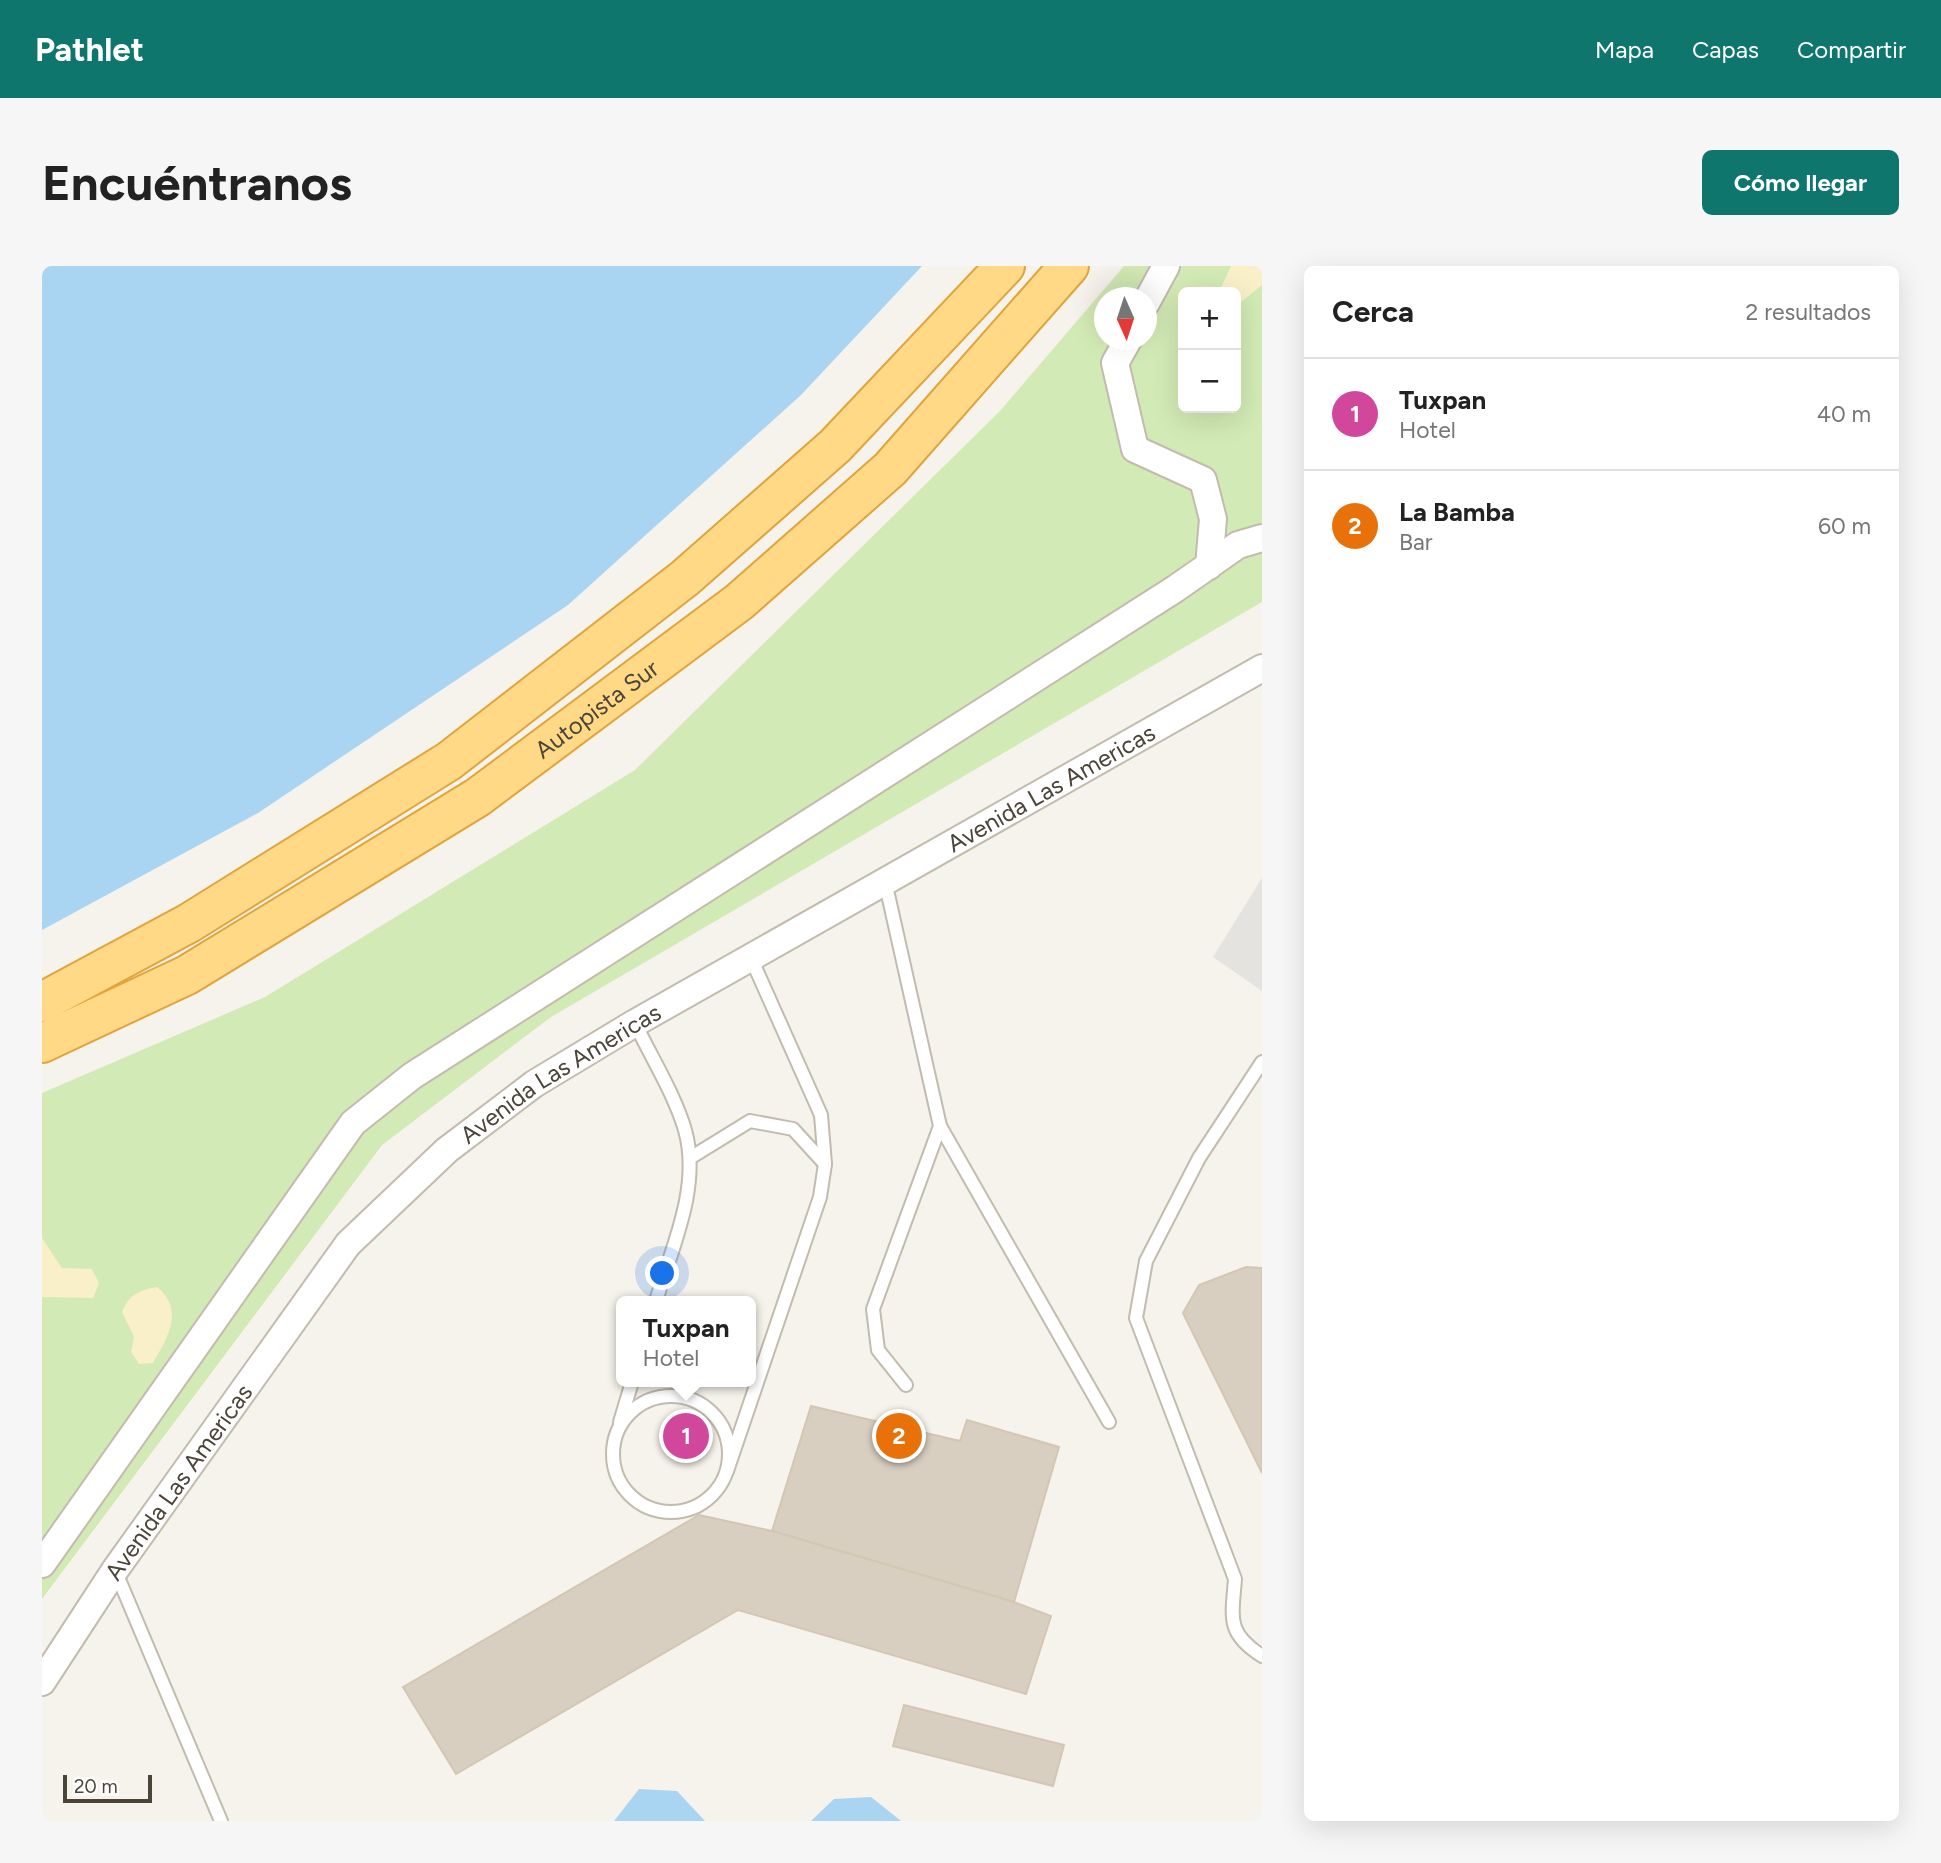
<!DOCTYPE html>
<html lang="es">
<meta charset="utf-8">
<style>
:root{--surface:#fff;--page:#f6f6f6;--text:#222;--muted:#767676;--line:#e0e0e0;--accent:#0f766e}
body{margin:0;font-family:Figtree,sans-serif;background:var(--page);color:var(--text)}
.controls{position:absolute;right:21px;top:21px;display:grid;overflow:hidden;border-radius:10px;box-shadow:0 7px 28px #0002}
.controls button{width:63px;height:63px;display:grid;place-items:center;padding:0;border:0;border-bottom:2px solid var(--line);background:var(--surface);color:var(--text);font:35px sans-serif}
.compass{position:absolute;left:1052px;top:21px;width:63px;height:63px;border-radius:50%;background:var(--surface);box-shadow:0 7px 28px #0002;rotate:177deg}
.scale{position:absolute;left:21px;bottom:18px;width:89px;box-sizing:border-box;padding-left:7px;border:4px solid #4b4439;border-top:0;font-size:19px;line-height:24px;white-space:nowrap;color:#4b4439;-webkit-text-stroke:5px #fff;paint-order:stroke}
.you{position:absolute;left:621px;top:1008px;width:24px;height:24px;margin:-18px;border:5px solid #fff;border-radius:50%;background:#1a73e8;box-shadow:0 0 0 10px #1a73e833}
.badge{display:grid;place-items:center;width:46px;height:46px;border-radius:50%;background:var(--accent);color:#fff;font-size:23px;font-weight:700}
.pin{position:absolute;translate:-50% -50%;border:4px solid #fff;box-shadow:0 2px 7px #0006}
.popup{position:absolute;left:574px;top:1030px;width:140px;height:91px;box-sizing:border-box;display:grid;place-content:center;border-radius:10px;background:var(--surface);filter:drop-shadow(0 2px 5px #0005);font-size:23px;white-space:nowrap;color:var(--muted)}
.popup b{font-size:26px;color:var(--text)}
.popup::after{content:'';position:absolute;left:50%;top:100%;margin-left:-14px;border:14px solid transparent;border-top-color:var(--surface)}
.list{margin:0;padding:0;list-style:none}
h2{display:flex;justify-content:space-between;align-items:center;height:91px;margin:0;padding:0 28px;font-size:30px}
h2 small{font-size:23px;font-weight:400;color:var(--muted)}
.list li{display:grid;grid-template-columns:46px 1fr auto;gap:21px;align-items:center;box-sizing:border-box;height:112px;padding:0 28px;border-top:2px solid var(--line)}
.list b{display:block;font-size:26px;white-space:nowrap}
.list p{margin:0;font-size:23px;white-space:nowrap;color:var(--muted)}
.list em{font-size:23px;font-style:normal;color:var(--muted)}
.map{position:relative;flex:none;width:1220px;height:1555px;overflow:hidden;border-radius:10px}
header{display:flex;align-items:center;gap:42px;box-sizing:border-box;height:98px;padding:0 35px;background:var(--accent);color:#fff}
header strong{font-size:33px}
nav{display:flex;gap:38px;margin-inline-start:auto;font-size:24px}
.intro{display:flex;align-items:center;justify-content:space-between;box-sizing:border-box;height:168px;padding:0 42px}
h1{margin:0;font-size:49px}
.button{padding:18px 32px;border-radius:10px;background:var(--accent);color:#fff;font-size:24px;font-weight:700}
main{display:flex;gap:42px;padding:0 42px}
aside{flex:1;background:var(--surface);border-radius:10px;box-shadow:0 7px 28px #0002}
.map>svg:first-child{display:block}
</style>
<header>
<strong>Pathlet</strong>
<nav><a>Mapa</a><a>Capas</a><a>Compartir</a></nav>
</header>
<div class="intro"><h1>Encuéntranos</h1><a class="button">Cómo llegar</a></div>
<main>
<div class="map">
<svg width="1220" height="1555" viewBox="0 0 1220 1555">
<rect width="100%" height="100%" fill="#f6f3ec"/>
<path fill="#d2eab5" fill-rule="evenodd" d="M1082,0H1220V336L509,751L340,879L0,1333V827L223,731L593,504L958,145ZM1141,26H1194V142H1141ZM1062,32H1104V74H1062Z"/>
<g fill="#f9efc9">
<path d="M1189,0H1220V19L1194,40V26H1177Z"/>
<path d="M0,972L20,1002L50,1003L57,1017L51,1032L0,1031Z"/>
<path d="M115,1021C143,1044 126,1071 111,1097L97,1098L89,1086L92,1071L80,1046C87,1029 97,1024 115,1021Z"/>
</g>
<path fill="#e5e3e0" d="M1220,612V725L1171,691Z"/>
<g fill="#a9d4f2">
<path d="M0,0H880L759,129L526,339L216,547L0,664Z"/>
<path d="M597,1523L635,1525L663,1555H572Z"/>
<path d="M829,1531L859,1555H769L792,1533Z"/>
</g>
<g fill="#d8cfc1" stroke="#d3c7b4" stroke-width="2">
<path d="M1204,1001L1220,1002V1207L1141,1047L1157,1019Z"/>
<path d="M769,1140L918,1175L925,1154L1017,1181L972,1336L730,1265Z"/>
<path d="M657,1249L730,1265L972,1336L1009,1350L984,1428L696,1344L414,1508L361,1421Z"/>
<path d="M862,1439L1022,1479L1011,1520L851,1480Z"/>
</g>
<g fill="none" stroke-linecap="round" stroke-linejoin="round">
<g stroke="#c2bbae" stroke-width="16">
<g id="service">
<path d="M843,615L898,860L831,1043L836,1084L864,1119"/>
<path d="M593,757C609,791 632,827 643,864C659,921 630,981 614,1035"/>
<path d="M1220,796L1157,892L1104,995L1094,1052L1193,1313C1190,1352 1184,1367 1220,1390"/>
<path d="M898,860L1067,1156"/>
<path d="M648,892L708,855L751,863L783,898"/>
<circle cx="629" cy="1188" r="58"/>
<path d="M578,1156L590,1116"/>
<path d="M685,1205L778,931L783,898L779,849L709,692"/>
<path d="M73,1304L179,1555"/>
</g>
</g>
<g stroke="#c2bbae" stroke-width="30">
<g id="minor">
<path d="M1104,37L1124,0"/>
<path d="M1086,74L1073,97L1093,183L1161,214L1171,253L1167,300"/>
<path d="M0,1298L311,857L370,810L1133,323L1196,279L1220,272"/>
<path id="s1" d="M0,1416L73,1304L306,978L405,884L492,818L593,757L1220,402"/>
</g>
</g>
<g stroke="#e0a43c" stroke-width="42">
<g id="trunk">
<path d="M0,736L147,657L407,495L643,312L793,180L963,0"/>
<path id="s2" d="M0,777L145,709L436,531L697,336L848,203L1027,0"/>
</g>
</g>
<use href="#service" stroke="#fff" stroke-width="12"/>
<use href="#minor" stroke="#fff" stroke-width="26"/>
<use href="#trunk" stroke="#ffd985" stroke-width="38"/>
</g>
<g text-anchor="middle" dominant-baseline="central" stroke-width="7" stroke-linejoin="round" paint-order="stroke">
<g font-size="24" fill="#4b4439" stroke="#fff">
<text stroke="none"><textPath href="#s2" startOffset="649">Autopista Sur</textPath></text>
<text stroke="none"><textPath href="#s1" startOffset="1376">Avenida Las Americas</textPath></text>
<text stroke="none"><textPath href="#s1" startOffset="808">Avenida Las Americas</textPath></text>
<text stroke="none"><textPath href="#s1" startOffset="242">Avenida Las Americas</textPath></text>
</g>
</g>
</svg>
<div class="controls">
<button>+</button>
<button>−</button>
</div>
<svg class="compass" viewBox="-18 -18 36 36"><path d="M0-13l5 13h-10z" fill="#e53935"/><path d="M0 13l5-13h-10z" fill="#767676"/></svg>
<div class="scale">20 m</div>
<div class="you"></div>
<div class="pin badge" style="left:644px;top:1170px;background:#d1479c">1</div>
<div class="popup"><b>Tuxpan</b>Hotel</div>
<div class="pin badge" style="left:857px;top:1170px;background:#e8710a">2</div>
</div>
<aside>
<h2>Cerca<small>2 resultados</small></h2>
<ul class="list">
<li><span class="badge" style="background:#d1479c">1</span><div><b>Tuxpan</b><p>Hotel</p></div><em>40 m</em></li>
<li><span class="badge" style="background:#e8710a">2</span><div><b>La Bamba</b><p>Bar</p></div><em>60 m</em></li>
</ul>
</aside>
</main>
